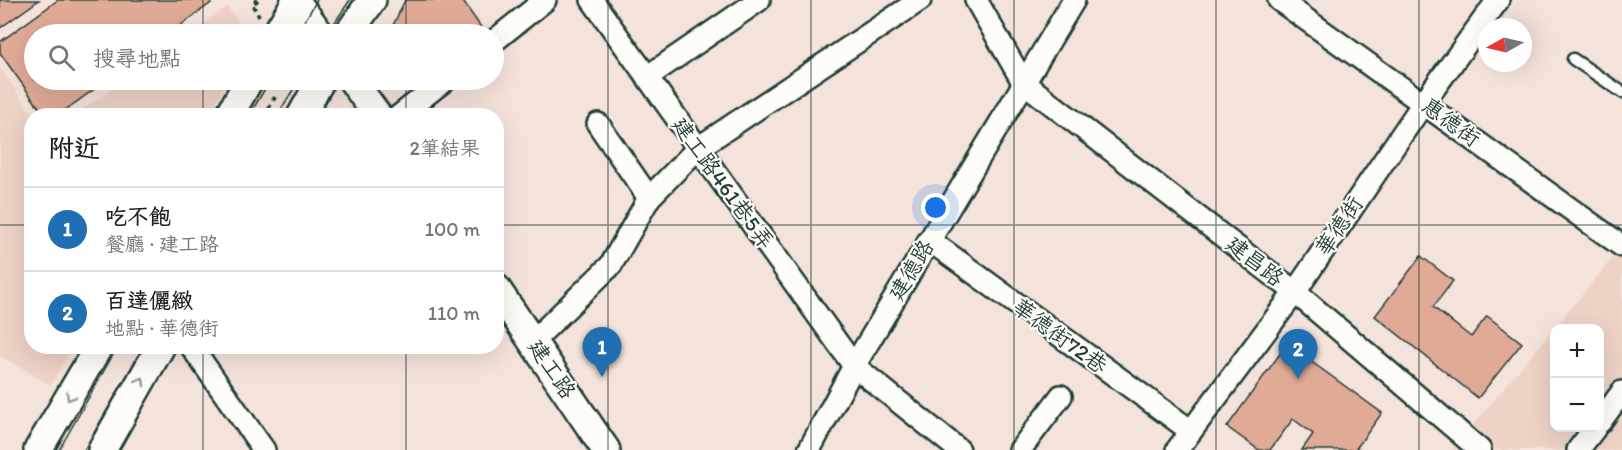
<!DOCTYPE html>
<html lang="zh-TW">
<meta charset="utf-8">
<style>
:root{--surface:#fff;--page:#f2f2f2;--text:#222;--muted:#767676;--line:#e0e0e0;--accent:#1f6fb2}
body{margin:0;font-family:Itim,"LXGW WenKai TC",sans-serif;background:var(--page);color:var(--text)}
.controls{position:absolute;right:18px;bottom:18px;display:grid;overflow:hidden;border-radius:12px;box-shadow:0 6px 24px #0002}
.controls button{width:54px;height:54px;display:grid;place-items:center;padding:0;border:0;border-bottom:2px solid var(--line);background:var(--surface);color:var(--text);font:30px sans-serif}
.compass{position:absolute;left:1478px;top:18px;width:54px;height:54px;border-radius:50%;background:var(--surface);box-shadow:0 6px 24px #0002;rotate:262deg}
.you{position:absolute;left:936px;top:208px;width:21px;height:21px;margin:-15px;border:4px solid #fff;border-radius:50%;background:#1a73e8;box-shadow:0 0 0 9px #1a73e833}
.badge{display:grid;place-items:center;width:39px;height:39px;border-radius:50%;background:var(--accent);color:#fff;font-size:20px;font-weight:700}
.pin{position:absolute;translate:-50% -50px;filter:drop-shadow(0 2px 3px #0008)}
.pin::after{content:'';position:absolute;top:32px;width:21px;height:18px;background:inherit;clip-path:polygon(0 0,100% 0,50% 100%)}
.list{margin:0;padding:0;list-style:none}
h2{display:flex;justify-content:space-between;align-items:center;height:78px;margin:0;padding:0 24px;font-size:26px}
h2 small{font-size:20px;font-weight:400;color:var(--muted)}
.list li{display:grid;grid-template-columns:39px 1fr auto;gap:18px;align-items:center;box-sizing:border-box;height:84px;padding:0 24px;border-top:2px solid var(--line)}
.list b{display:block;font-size:22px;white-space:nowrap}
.list p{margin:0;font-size:20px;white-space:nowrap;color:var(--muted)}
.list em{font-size:20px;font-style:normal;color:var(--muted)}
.icon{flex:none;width:33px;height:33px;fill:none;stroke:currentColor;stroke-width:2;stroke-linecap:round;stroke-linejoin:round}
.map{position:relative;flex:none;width:1622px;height:450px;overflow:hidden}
.search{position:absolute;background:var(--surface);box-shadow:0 6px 24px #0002;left:24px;top:24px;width:480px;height:66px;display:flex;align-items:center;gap:15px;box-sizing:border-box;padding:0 21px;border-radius:33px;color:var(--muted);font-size:22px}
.panel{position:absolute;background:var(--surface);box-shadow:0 6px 24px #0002;left:24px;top:108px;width:480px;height:246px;border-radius:24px}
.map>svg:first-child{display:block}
</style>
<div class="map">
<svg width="1622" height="450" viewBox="0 0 1622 450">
<rect width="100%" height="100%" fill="#f4e3da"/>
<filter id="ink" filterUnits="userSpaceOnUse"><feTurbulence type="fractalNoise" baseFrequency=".0167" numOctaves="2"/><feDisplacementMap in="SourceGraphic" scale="12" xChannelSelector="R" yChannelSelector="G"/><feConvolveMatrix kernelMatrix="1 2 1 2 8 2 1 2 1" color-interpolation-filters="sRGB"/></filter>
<g filter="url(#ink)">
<g fill="#eed2c6" fill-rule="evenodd">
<path d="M227,7L247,34H189Z"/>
<path d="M0,68L33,115L32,116V346L73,347L51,385L0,356Z"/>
<path d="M126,80H229L208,115H75Z"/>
<path d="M1622,247V450H1452ZM1554,328H1600V428H1554Z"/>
</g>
<g fill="#e0aa97" stroke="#1f3d34" stroke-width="1.5">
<path d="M0,0H39L0,28Z"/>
<path d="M58,0H209L211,3L169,34H34V80H107L57,116H45L0,53V42Z"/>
<path d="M405,0H462L483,30L478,34H389Z"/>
<path d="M1421,256L1453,281L1433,307L1471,337L1487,316L1522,343L1478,398L1375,316Z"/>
<path d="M1287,344L1382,413L1355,450H1302L1313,434L1293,419L1270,450H1259L1227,427Z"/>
</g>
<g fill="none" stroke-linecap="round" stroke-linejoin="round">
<g stroke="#1f3d34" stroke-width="15">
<path id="service" d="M1573,59L1622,92"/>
</g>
<g stroke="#1f3d34" stroke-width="26">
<g id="minor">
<path d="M592,0L854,366L959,450"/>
<path d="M976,0L1023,82L1295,292L1480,450"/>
<path d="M1279,0L1622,246"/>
<path d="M494,41L545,0"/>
<path d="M647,77L759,0"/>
<path d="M399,116L445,80"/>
<path d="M598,124L649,198"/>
<path d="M929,240L1191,431"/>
<path d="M533,341L611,265L649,198L698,148L920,0"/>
<path d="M191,346L264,450"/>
<path d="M1600,422L1622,392"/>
<path d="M809,450L854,366L1074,0"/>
<path d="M1020,450L1061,396"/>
<path d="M1177,450L1295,292L1424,102L1498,0"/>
<path d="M1578,450L1595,428"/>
</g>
</g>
<g stroke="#1f3d34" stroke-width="32">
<g id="tertiary">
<path d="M295,0L320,34"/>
<path d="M276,34L297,0"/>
<path d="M348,34L372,0"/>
<path d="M352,80L378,116"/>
<path d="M229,116L249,80"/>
<path d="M301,116L321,80"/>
<path d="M496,288L606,450"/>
<path d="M38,450L99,346"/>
<path d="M102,450L161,346"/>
</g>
</g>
<g stroke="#1f3d34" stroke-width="4" stroke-dasharray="4.5 4.5" stroke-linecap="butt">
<path d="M258,0L252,4L259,16"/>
<path d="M264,116L275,97"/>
</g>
<use href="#service" stroke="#fdfcf7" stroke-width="10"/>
<use href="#minor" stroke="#fdfcf7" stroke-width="21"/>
<use href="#tertiary" stroke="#fdfcf7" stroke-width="27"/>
<g stroke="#1f3d34" stroke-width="1.5">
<path d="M297,34L317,0"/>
<path d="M327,34L350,0"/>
<path d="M249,116L270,80"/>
<path d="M277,116L299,80"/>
<path d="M59,450L118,346"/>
<path d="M84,450L144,346"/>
</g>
</g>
<defs><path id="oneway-chevron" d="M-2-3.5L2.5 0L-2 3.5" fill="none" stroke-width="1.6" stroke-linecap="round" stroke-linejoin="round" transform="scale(1.5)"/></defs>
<g stroke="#8e9c96">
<use href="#oneway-chevron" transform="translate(141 381) rotate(-60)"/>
<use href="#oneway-chevron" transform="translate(70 397) rotate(121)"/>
</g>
</g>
<path fill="none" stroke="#1f3d34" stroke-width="1.5" stroke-opacity="0.55" d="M203,0V34M406,0V34M608,0V450M811,0V450M1014,0V450M1216,0V450M1419,0V450M203,80V116M406,80V116M0,225H32M496,225H1622M203,346V450M406,346V450"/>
<g text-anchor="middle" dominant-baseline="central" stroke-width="4.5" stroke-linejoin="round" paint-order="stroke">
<g font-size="22" fill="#1f3d34" stroke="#fdfcf7">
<text transform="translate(1451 122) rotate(36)">惠德街</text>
<text transform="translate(723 183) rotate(54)">建工路461巷5弄</text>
<text transform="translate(1339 226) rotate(-56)">華德街</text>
<text transform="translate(1255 261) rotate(38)">建昌路</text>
<text transform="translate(911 270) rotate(-59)">建德路</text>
<text transform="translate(1060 336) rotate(36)">華德街72巷</text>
<text transform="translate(552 369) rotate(56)">建工路</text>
</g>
</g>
</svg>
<div class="controls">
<button>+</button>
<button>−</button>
</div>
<svg class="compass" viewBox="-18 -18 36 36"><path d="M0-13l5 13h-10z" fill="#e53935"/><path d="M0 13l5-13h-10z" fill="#767676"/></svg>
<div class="you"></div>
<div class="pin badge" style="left:602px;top:377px">1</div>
<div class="pin badge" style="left:1298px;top:379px">2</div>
<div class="search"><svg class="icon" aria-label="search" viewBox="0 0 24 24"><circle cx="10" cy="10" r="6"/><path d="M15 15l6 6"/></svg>搜尋地點</div>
<section class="panel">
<h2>附近<small>2筆結果</small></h2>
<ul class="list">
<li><span class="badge">1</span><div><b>吃不飽</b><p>餐廳 · 建工路</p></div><em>100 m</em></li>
<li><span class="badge">2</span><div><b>百達儷緻</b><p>地點 · 華德街</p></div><em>110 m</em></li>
</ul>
</section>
</div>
